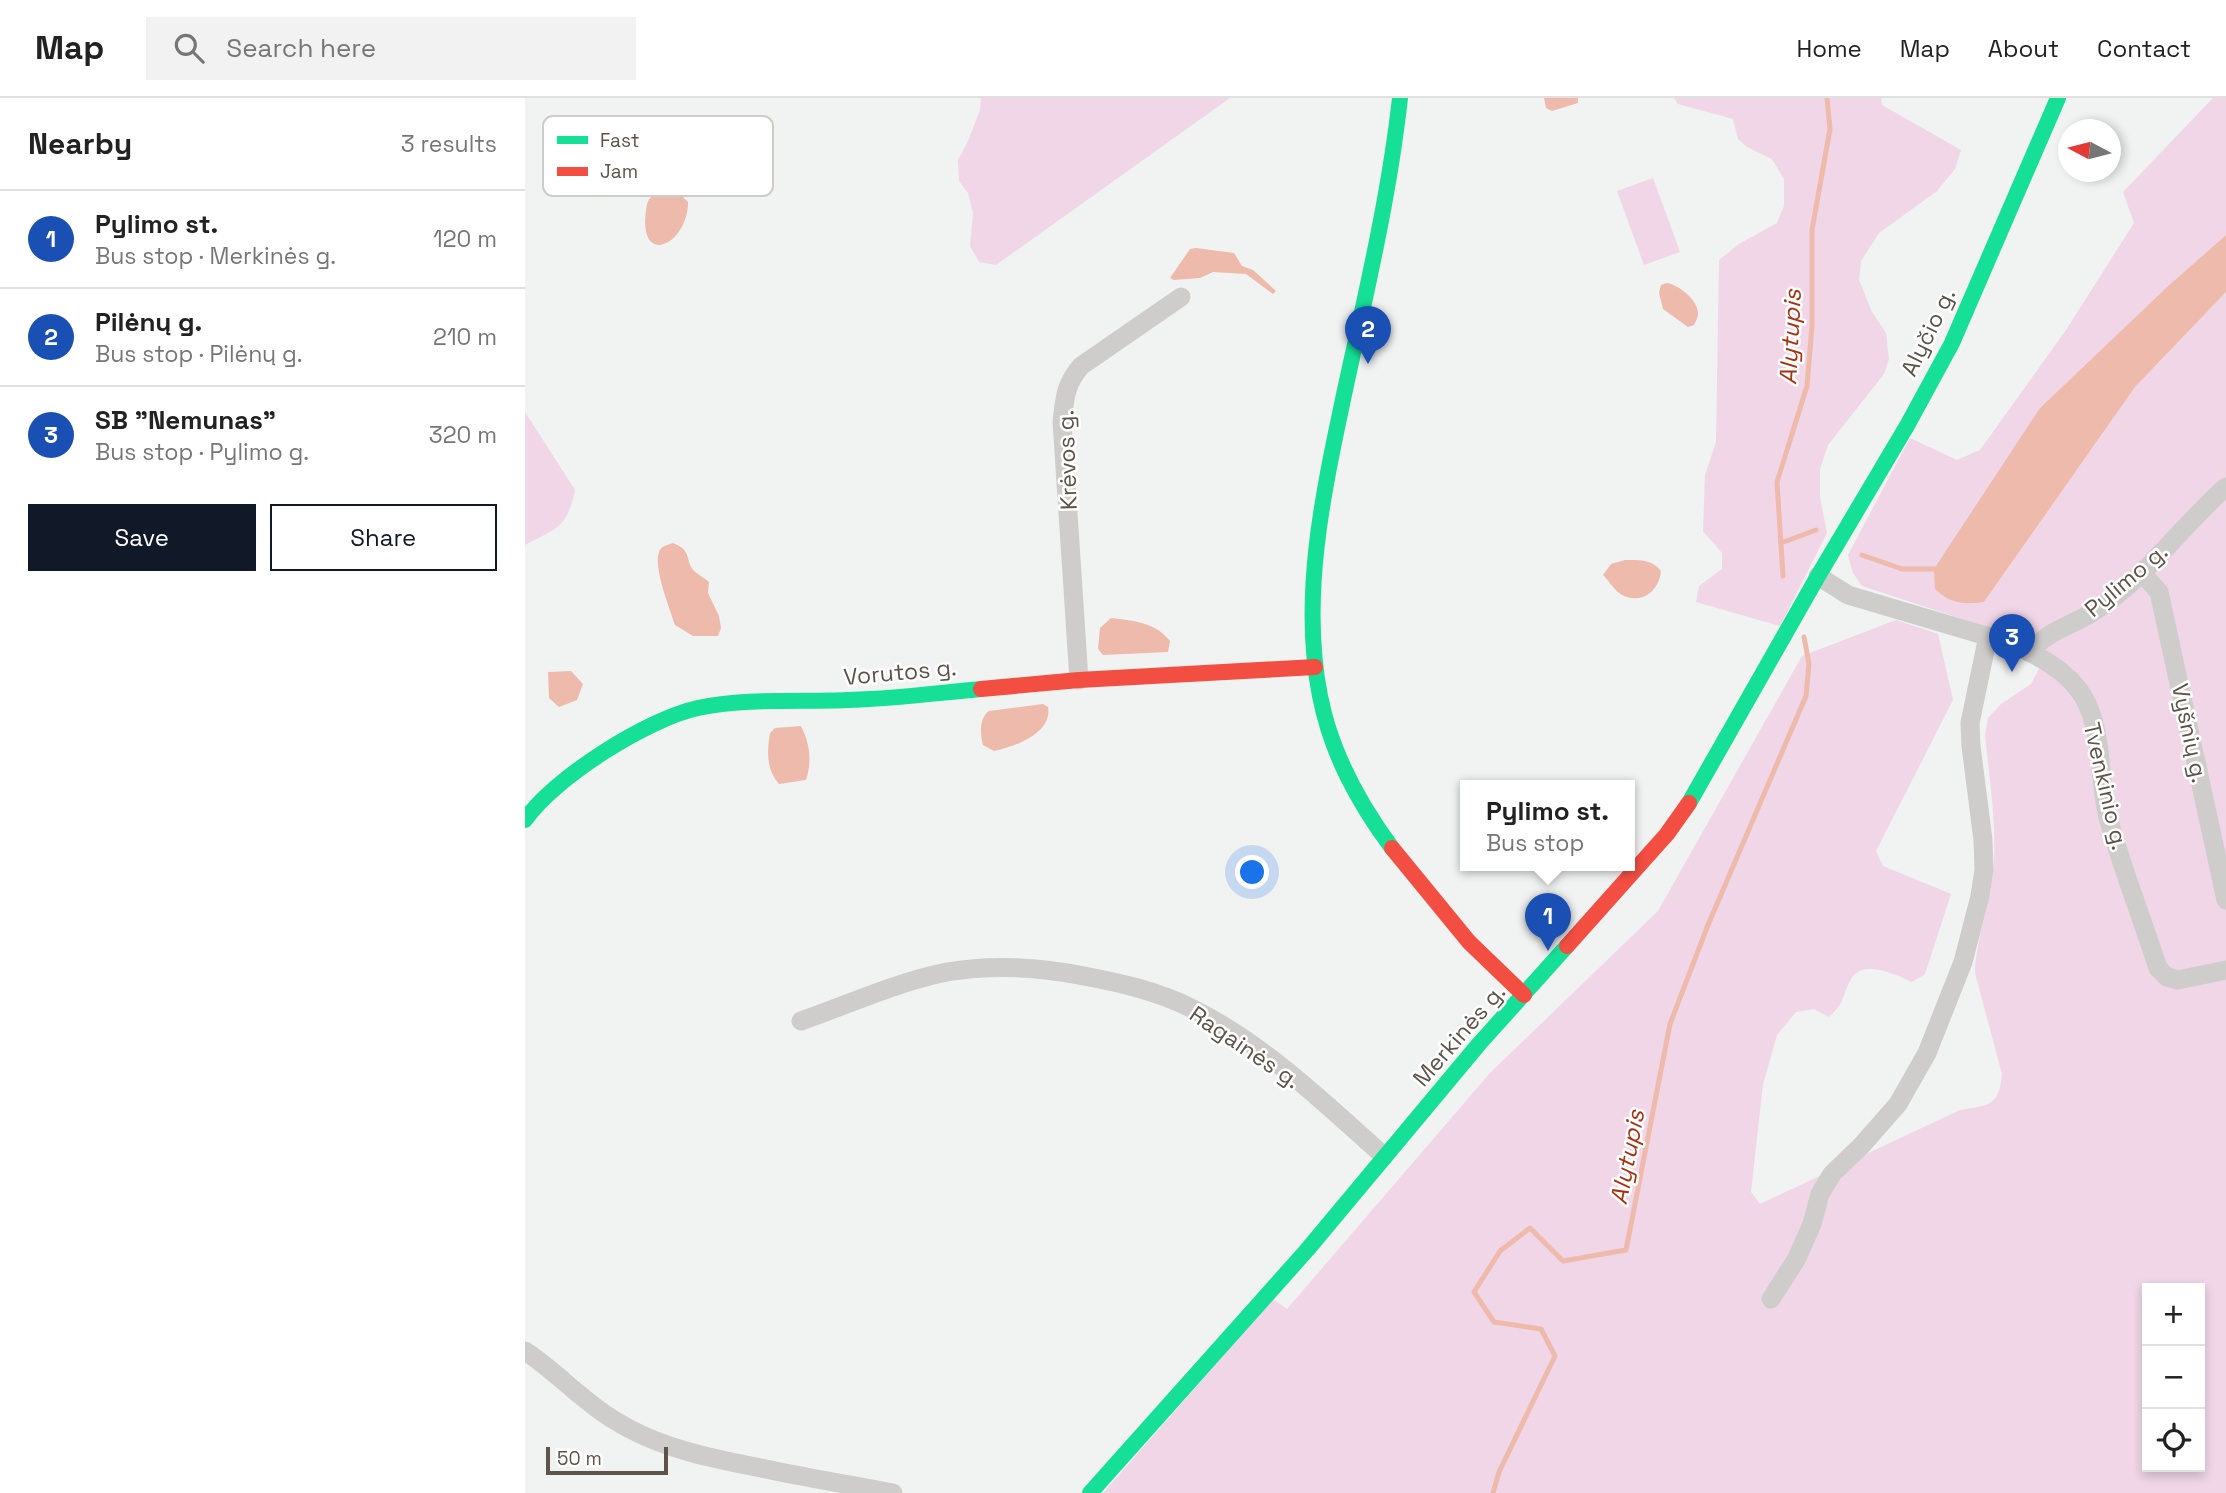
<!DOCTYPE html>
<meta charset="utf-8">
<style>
:root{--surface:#fff;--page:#f2f2f2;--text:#222;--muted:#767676;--line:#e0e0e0;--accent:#111827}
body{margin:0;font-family:"Space Grotesk",sans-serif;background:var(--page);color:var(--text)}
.controls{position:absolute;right:21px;bottom:21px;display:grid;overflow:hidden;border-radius:0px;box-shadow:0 4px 10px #0003}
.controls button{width:63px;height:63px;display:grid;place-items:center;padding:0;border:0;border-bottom:2px solid var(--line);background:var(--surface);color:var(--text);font:35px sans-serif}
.compass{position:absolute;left:1533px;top:21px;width:63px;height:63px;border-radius:50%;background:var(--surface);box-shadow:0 4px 10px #0003;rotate:277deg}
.scale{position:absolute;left:21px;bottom:18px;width:122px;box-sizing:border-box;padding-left:7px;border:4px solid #5e5348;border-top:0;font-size:19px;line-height:24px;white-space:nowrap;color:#5e5348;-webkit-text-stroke:5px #fff;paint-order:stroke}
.you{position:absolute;left:728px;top:775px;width:24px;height:24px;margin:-18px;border:5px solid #fff;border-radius:50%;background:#1a73e8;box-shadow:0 0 0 10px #1a73e833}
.badge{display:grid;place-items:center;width:46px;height:46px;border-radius:50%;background:var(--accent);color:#fff;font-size:23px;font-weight:700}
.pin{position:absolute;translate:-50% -58px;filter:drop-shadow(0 2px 4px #0008)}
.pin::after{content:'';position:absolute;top:37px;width:24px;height:21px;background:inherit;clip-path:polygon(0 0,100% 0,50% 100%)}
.popup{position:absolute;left:935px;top:682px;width:175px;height:91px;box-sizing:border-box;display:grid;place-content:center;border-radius:0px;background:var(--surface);filter:drop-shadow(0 2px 5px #0005);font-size:23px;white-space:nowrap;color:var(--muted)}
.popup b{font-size:26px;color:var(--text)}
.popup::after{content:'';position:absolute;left:50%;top:100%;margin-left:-14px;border:14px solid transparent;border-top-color:var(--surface)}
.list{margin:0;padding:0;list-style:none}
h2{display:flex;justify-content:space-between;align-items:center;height:91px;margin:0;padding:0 28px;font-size:30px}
h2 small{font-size:23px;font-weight:400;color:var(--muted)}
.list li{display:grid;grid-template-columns:46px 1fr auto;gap:21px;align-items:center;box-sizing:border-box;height:98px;padding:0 28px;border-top:2px solid var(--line)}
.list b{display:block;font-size:26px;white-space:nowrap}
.list p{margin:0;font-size:23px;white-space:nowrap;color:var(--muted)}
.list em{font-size:23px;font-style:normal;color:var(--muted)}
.actions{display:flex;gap:14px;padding:21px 28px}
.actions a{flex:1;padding:16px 0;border:2px solid var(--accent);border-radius:0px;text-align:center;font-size:24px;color:var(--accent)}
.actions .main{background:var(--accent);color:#fff}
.icon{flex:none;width:38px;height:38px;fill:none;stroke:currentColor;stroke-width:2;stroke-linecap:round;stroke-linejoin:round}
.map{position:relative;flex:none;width:1701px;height:1395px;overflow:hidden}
header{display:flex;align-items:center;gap:42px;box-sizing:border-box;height:98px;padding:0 35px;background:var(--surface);border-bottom:2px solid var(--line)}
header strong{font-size:33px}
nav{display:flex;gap:38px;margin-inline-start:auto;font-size:24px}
.search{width:490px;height:63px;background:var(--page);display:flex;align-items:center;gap:18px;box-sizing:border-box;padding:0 24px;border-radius:0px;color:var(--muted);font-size:26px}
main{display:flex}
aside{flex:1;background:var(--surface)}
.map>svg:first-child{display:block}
</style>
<header>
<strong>Map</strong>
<div class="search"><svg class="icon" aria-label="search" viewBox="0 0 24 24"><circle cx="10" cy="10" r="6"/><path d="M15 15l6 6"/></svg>Search here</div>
<nav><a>Home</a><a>Map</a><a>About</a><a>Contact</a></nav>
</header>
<main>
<aside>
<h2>Nearby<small>3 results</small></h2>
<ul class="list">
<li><span class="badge" style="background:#1a4fb4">1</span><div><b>Pylimo st.</b><p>Bus stop · Merkinės g.</p></div><em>120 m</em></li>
<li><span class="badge" style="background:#1a4fb4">2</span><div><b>Pilėnų g.</b><p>Bus stop · Pilėnų g.</p></div><em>210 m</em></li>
<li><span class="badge" style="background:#1a4fb4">3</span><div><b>SB &quot;Nemunas&quot;</b><p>Bus stop · Pylimo g.</p></div><em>320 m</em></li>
</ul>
<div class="actions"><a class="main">Save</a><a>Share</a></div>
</aside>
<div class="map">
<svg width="1701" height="1395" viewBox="0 0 1701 1395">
<rect width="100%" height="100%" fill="#f1f2f2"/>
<g fill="#f0d6e6" fill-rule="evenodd">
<path d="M456,0H705L471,167L454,164L445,148L448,115L443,95L434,83L433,62L443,43L455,12Z"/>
<path d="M1149,0H1356L1357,7L1436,52L1430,71L1412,93L1354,135L1336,163L1334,182L1347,214L1361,235L1364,261L1359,276L1303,347L1295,371V399L1302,435L1255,528L1171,504L1174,488L1197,471V455L1178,433L1180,377L1191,344L1194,162L1214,146L1252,125L1259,108V81L1247,61L1222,49L1213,41L1208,21L1153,6Z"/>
<path d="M1688,0H1701V137L1642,189L1515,310L1459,504L1610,289L1701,194V1395H578L748,1201L762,1211L965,975L1133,813L1277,558L1371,522L1413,536L1428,602L1351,753L1358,768L1426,796L1400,876L1387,884C1371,877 1338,860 1326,881C1316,899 1322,902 1304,919L1289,911L1271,914L1252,937L1238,986L1226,1094L1235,1106L1435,1012C1464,1007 1474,1009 1477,976L1450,875C1451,837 1468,801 1469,762C1471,721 1464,678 1460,637L1463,620L1476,606L1506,586L1515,569L1502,536L1489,538L1337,488L1328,475L1323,457L1385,340L1432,362L1455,352L1541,232L1609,125L1598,94ZM1622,1190H1675V1369H1622Z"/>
<path d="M1128,80L1155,154L1119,167L1092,93Z"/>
<path d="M0,314L50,392C42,430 32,430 0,447Z"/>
</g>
<g fill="#edbaac">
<path d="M1019,0H1053V5L1027,13L1021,10Z"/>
<path d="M136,93L156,97L163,104C163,147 113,170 121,113C122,102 125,97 136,93Z"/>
<path d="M1701,137V194L1610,289L1459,504C1439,507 1424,505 1410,491L1409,471L1515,310L1642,189Z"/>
<path d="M671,150L709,155L717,168L728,172L751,193L748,196L721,176L688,174L675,180L649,182L645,180L665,151Z"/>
<path d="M1142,185C1154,187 1173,202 1173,216C1173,219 1170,225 1169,227L1163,229L1138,211L1134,195L1136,187Z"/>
<path d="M148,445C168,453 159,461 169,473C173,477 180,480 184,484L183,495L194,518L196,530L193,538H168L150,527C145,511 128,469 134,454C136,448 142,447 148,445Z"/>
<path d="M1100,462C1114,462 1127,461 1136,473C1134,493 1117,507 1097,497C1090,493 1084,483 1078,477L1086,466Z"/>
<path d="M586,520C609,523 630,524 645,543L643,554L578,557L573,551L575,530Z"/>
<path d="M46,573L58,586L52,602L34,609L24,600L23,574Z"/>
<path d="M518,606L523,609C528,635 489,649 469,653L458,647C455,636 454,620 464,613Z"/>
<path d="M276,628C285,646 287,663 281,682L254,686C241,671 242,654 245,635L250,630Z"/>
</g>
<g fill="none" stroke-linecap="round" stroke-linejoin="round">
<g stroke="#edbaac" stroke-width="5">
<path d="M1256,445L1291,432"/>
<path d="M1337,457L1377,471H1409"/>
<path d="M1258,478L1252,384L1282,288L1287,228V132L1305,31L1302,0"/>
<path d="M968,1395L974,1374L1030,1258L1016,1231L969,1224L949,1194L975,1153L1005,1130L1038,1163L1101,1152L1145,926L1183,827L1281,598L1284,566L1279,539"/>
</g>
<g stroke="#cfcdcb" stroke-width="19">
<path d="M1617,475L1634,494L1701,802"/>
<path d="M1293,478L1323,497L1485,545C1512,557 1542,572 1558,598C1579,634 1573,683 1584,723C1598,772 1617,821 1633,870L1642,879L1653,882L1701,872"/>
<path d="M1506,554C1519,535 1544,528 1563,517C1618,485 1654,430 1701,389"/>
<path d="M554,582L537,324C540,299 540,287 556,268L656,199"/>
<path d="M276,923C324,906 372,884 422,874C468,866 514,869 559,878C596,885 632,893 666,910C738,945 799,1005 859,1058"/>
<path d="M1246,1201L1272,1160L1287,1126L1295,1096L1307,1076L1337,1047L1373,1006L1402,955L1438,864L1455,798L1459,772L1458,742L1446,648L1445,625L1463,538"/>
<path d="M0,1253C32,1274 56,1302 89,1322C135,1351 189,1361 241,1371C283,1380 326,1387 368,1395"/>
</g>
<g stroke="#16e098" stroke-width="16">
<path d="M1164,705L1293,478L1383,326L1427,245L1533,0"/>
<path d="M0,722C29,680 122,621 173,610C219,600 275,604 322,602C367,601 412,595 456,591"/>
<path d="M867,750C833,704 806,655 795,598C775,497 799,391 820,292C841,195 864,99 875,0"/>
<path d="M565,1395L782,1152L954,946L1042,848"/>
</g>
<g stroke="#f24e42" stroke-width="16">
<path d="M456,591L554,582L790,569"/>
<path d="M867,750L944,844L999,897"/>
<path d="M1042,848L1142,736L1164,705"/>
</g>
</g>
<g text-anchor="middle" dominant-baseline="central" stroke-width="5" stroke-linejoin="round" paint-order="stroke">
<g font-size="23" fill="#5e5348" stroke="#fff">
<text transform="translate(1403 234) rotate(-64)">Alyčio g.</text>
<text transform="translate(542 362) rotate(-92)">Krėvos g.</text>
<text transform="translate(1601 482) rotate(-40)">Pylimo g.</text>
<text transform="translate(375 574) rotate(-5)">Vorutos g.</text>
<text transform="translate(1665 635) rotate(78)">Vyšnių g.</text>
<text transform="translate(1581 688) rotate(77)">Tvenkinio g.</text>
<text transform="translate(934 937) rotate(-49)">Merkinės g.</text>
<text transform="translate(720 949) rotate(34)">Ragainės g.</text>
</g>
<g font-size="24" font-style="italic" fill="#aa310f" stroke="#fff">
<text transform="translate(1265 239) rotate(-87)">Alytupis</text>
<text transform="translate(1102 1059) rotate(-79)">Alytupis</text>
</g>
</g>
<rect x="18" y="18" width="230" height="80" rx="10" fill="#fff" stroke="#cfcbc8" stroke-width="2"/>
<rect x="32" y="38" width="31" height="8" fill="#16e098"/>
<rect x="32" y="69" width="31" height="9" fill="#f24e42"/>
<g font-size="19" fill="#5e5348">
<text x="75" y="49">Fast</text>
<text x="75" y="80">Jam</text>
</g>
</svg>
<div class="controls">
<button>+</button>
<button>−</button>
<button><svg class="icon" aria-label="locate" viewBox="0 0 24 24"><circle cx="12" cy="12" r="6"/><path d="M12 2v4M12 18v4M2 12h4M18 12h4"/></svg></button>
</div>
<svg class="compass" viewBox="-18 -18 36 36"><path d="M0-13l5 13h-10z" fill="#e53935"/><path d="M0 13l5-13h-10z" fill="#767676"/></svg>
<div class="scale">50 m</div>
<div class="you"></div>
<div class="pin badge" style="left:1023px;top:853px;background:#1a4fb4">1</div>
<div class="popup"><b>Pylimo st.</b>Bus stop</div>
<div class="pin badge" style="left:843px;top:266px;background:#1a4fb4">2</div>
<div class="pin badge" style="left:1487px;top:574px;background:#1a4fb4">3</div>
</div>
</main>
